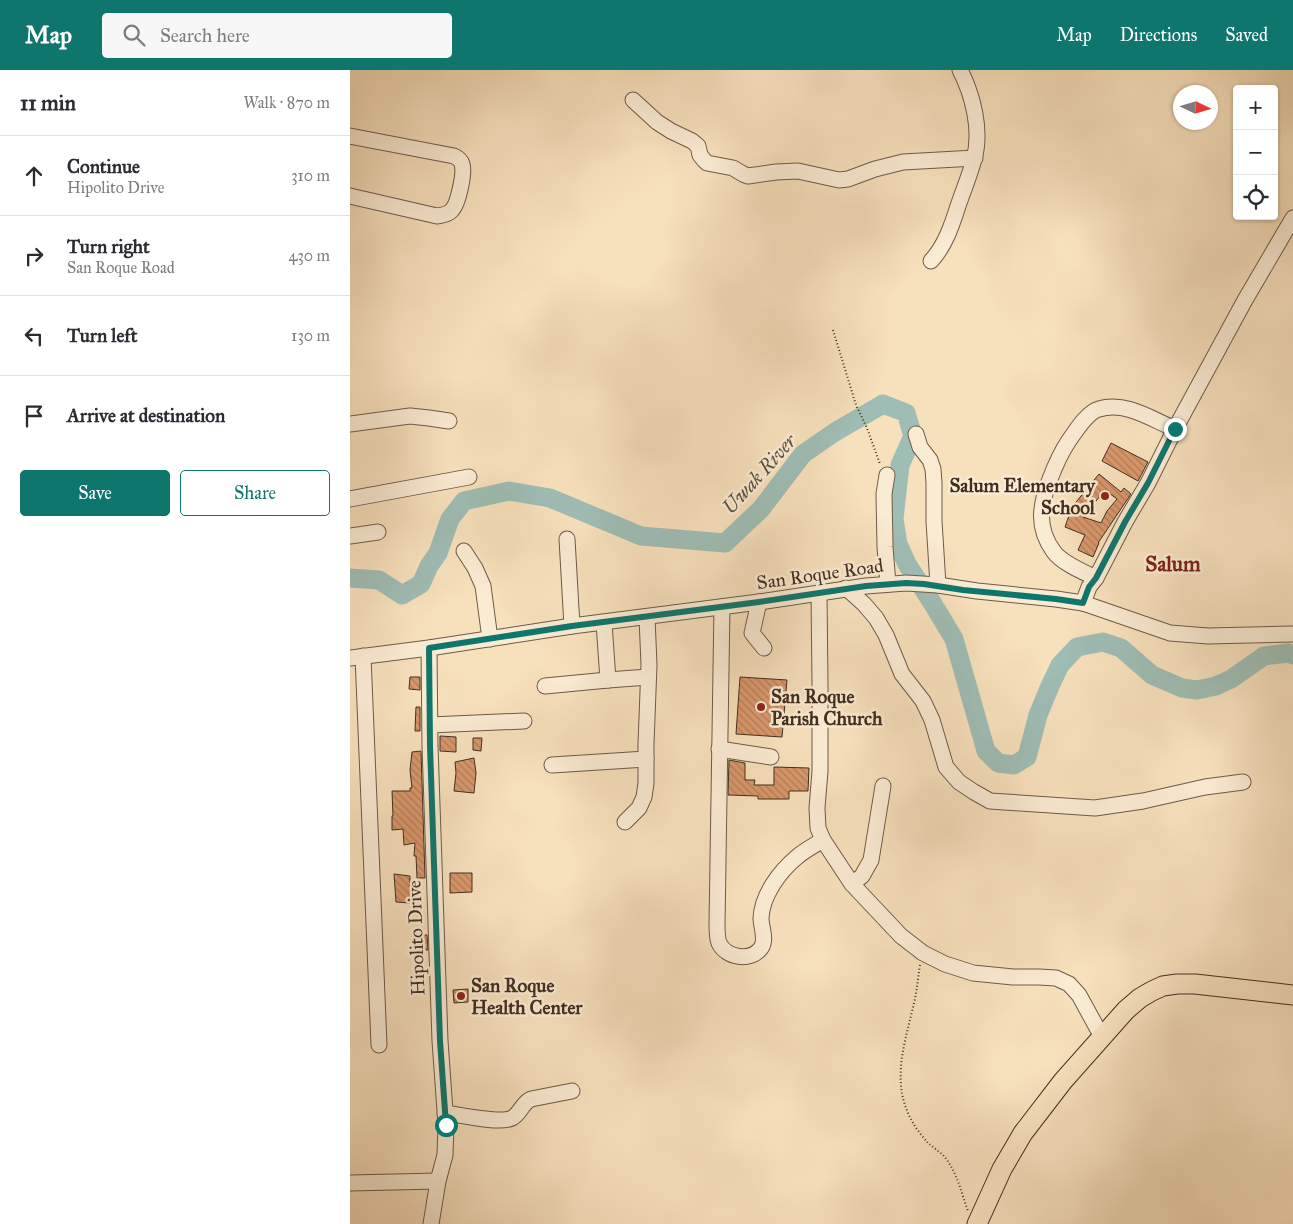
<!DOCTYPE html>
<meta charset="utf-8">
<style>
:root{--surface:#fff;--page:#f7f7f7;--text:#2b2b33;--muted:#7c7c81;--line:#e1e1e2;--accent:#0f766e}
body{margin:0;font-family:"IM FELL Great Primer",serif;background:var(--page);color:var(--text)}
.controls{position:absolute;right:15px;top:15px;display:grid;overflow:hidden;border-radius:5px;box-shadow:0 1px 4px #0004}
.controls button{width:45px;height:45px;display:grid;place-items:center;padding:0;border:0;border-bottom:1px solid var(--line);background:var(--surface);color:var(--text);font:25px sans-serif}
.compass{position:absolute;left:823px;top:15px;width:45px;height:45px;border-radius:50%;background:var(--surface);box-shadow:0 1px 4px #0004;rotate:94deg}
.stop{position:absolute;width:15px;height:15px;margin:-11px;border:4px solid #0f766e;border-radius:50%;background:#fff}
.stop.end{background:#0f766e;border-color:#fff;box-shadow:0 1px 5px #0008}
.list{margin:0;padding:0;list-style:none}
h2{display:flex;justify-content:space-between;align-items:center;height:65px;margin:0;padding:0 20px;font-size:21px}
h2 small{font-size:16px;font-weight:400;color:var(--muted)}
.list li{display:grid;grid-template-columns:32px 1fr auto;gap:15px;align-items:center;box-sizing:border-box;height:80px;padding:0 20px;border-top:1px solid var(--line)}
.list b{display:block;font-size:19px;white-space:nowrap}
.list p{margin:0;font-size:16px;white-space:nowrap;color:var(--muted)}
.list em{font-size:16px;font-style:normal;color:var(--muted)}
.actions{display:flex;gap:10px;padding:15px 20px}
.actions a{flex:1;padding:11px 0;border:1px solid var(--accent);border-radius:5px;text-align:center;font-size:18px;color:var(--accent)}
.actions .main{background:var(--accent);color:#fff}
.icon{flex:none;width:28px;height:28px;fill:none;stroke:currentColor;stroke-width:2;stroke-linecap:round;stroke-linejoin:round}
.map{position:relative;flex:none;width:943px;height:1154px;overflow:hidden}
header{display:flex;align-items:center;gap:30px;box-sizing:border-box;height:70px;padding:0 25px;background:var(--accent);color:#fff}
header strong{font-size:24px}
nav{display:flex;gap:28px;margin-inline-start:auto;font-size:18px}
.search{width:350px;height:45px;background:var(--page);display:flex;align-items:center;gap:12px;box-sizing:border-box;padding:0 18px;border-radius:5px;color:var(--muted);font-size:19px}
main{display:flex}
aside{flex:1;background:var(--surface)}
.map>svg:first-child{display:block}
</style>
<header>
<strong>Map</strong>
<div class="search"><svg class="icon" aria-label="search" viewBox="0 0 24 24"><circle cx="10" cy="10" r="6"/><path d="M15 15l6 6"/></svg>Search here</div>
<nav><a>Map</a><a>Directions</a><a>Saved</a></nav>
</header>
<main>
<aside>
<h2>11 min<small>Walk · 870 m</small></h2>
<ul class="list">
<li><svg class="icon" aria-label="ahead" viewBox="0 0 24 24"><path d="M12 20V5M6 11l6-6 6 6"/></svg><div><b>Continue</b><p>Hipolito Drive</p></div><em>310 m</em></li>
<li><svg class="icon" aria-label="right" viewBox="0 0 24 24"><path d="M7 20v-9h11M14 6l5 5-5 5"/></svg><div><b>Turn right</b><p>San Roque Road</p></div><em>430 m</em></li>
<li><svg class="icon" aria-label="left" viewBox="0 0 24 24"><path d="M17 20v-9H6M10 6l-5 5 5 5"/></svg><div><b>Turn left</b></div><em>130 m</em></li>
<li><svg class="icon" aria-label="arrive" viewBox="0 0 24 24"><path d="M6 21V4h12l-3 4 3 4H6"/></svg><div><b>Arrive at destination</b></div></li>
</ul>
<div class="actions"><a class="main">Save</a><a>Share</a></div>
</aside>
<div class="map">
<svg width="943" height="1154" viewBox="0 0 943 1154">
<defs>
<pattern id="building-back-hatch" width="6" height="6" patternUnits="userSpaceOnUse" patternTransform="scale(1.25)"><rect width="6" height="6" fill="#d9976b"/><path d="M-1 5l2 2M0 0l6 6M5-1l2 2" fill="none" stroke="#b27c58"/></pattern>
</defs>
<rect width="100%" height="100%" fill="#f7e0bc"/>
<filter id="stains"><feTurbulence type="fractalNoise" baseFrequency=".004" numOctaves="4"/><feColorMatrix values="0 0 0 0 .2 0 0 0 0 .09 0 0 0 0 .02 0 0 0 .5 -.17"/></filter>
<radialGradient id="worn" r=".72"><stop offset=".6" stop-color="#630" stop-opacity="0"/><stop offset="1" stop-color="#630" stop-opacity=".3"/></radialGradient>
<g fill="none" stroke-linecap="round" stroke-linejoin="round">
<path stroke="#9ebdb5" stroke-width="19" d="M0,508L29,510L52,525L71,514L79,496L88,483L100,449L114,431L159,421L200,428L291,466L375,473L411,439L453,384L485,362L533,334L556,343L563,366L550,395L544,449L548,474L557,494L583,534L604,569L636,681L648,693L664,695L677,687L688,645L700,616L710,595L727,577L753,572L771,578L802,605L832,618L847,620L866,616L881,609L914,586L938,583L943,585"/>
</g>
<g fill="url(#building-back-hatch)" stroke="#412e20" fill-rule="evenodd">
<path d="M761,373L798,392L788,411L752,391Z"/>
<path d="M749,404L771,422L774,418L781,424L748,473H749L743,487L728,480L735,465L715,457L722,437ZM755,420L767,429L757,441L751,453L733,447Z"/>
<path d="M60,607H70V620L59,619Z"/>
<path d="M390,607L437,610L432,667L386,664Z"/>
<path d="M66,637H70V661H65Z"/>
<path d="M90,666L106,667V682L90,681Z"/>
<path d="M123,668H132L131,681L123,680Z"/>
<path d="M71,681L75,808H67L66,786H64L65,773L54,775L53,759L42,760V746H43L42,721H60V718H62L60,700L62,682Z"/>
<path d="M124,688L126,703L124,723L104,721L106,703L105,692Z"/>
<path d="M379,690L395,693V710H405L404,715H424V697L459,698L458,721H439V729H408V726L378,725Z"/>
<path d="M100,803H122V822L100,823Z"/>
<path d="M44,804L60,806V833L46,832Z"/>
<path d="M65,865H77L78,880L65,879Z"/>
<path d="M118,919V932L104,933L103,920Z"/>
</g>
<g fill="none" stroke-linecap="round" stroke-linejoin="round">
<g stroke="#6e5a47" stroke-width="17">
<g id="minor">
<path d="M283,30L307,52L321,61L342,71L348,76L350,85L354,90L357,93L383,98L393,104L398,106L426,102L448,101L489,110L498,109L525,99L553,92L625,88"/>
<path d="M0,66L104,86C108,88 111,90 112,94C115,103 108,134 102,140C98,145 92,145 87,146L0,126"/>
<path d="M581,191C595,176 602,155 608,136C613,121 620,105 624,89C632,61 623,25 610,0"/>
<path d="M0,354L60,346L79,348L99,351"/>
<path d="M566,364L570,377L580,390L583,399L584,413V451L588,515"/>
<path d="M537,405L534,424L535,477L538,514"/>
<path d="M0,429L119,407"/>
<path d="M0,466L28,462"/>
<path d="M217,469L222,556"/>
<path d="M114,481L125,498L133,516L140,569"/>
<path d="M746,508C733,502 712,493 704,482C686,458 690,435 700,409C705,396 710,384 718,372C725,362 737,342 749,339C776,331 801,349 825,359"/>
<path d="M496,518L514,534L526,548L536,565L552,604L573,631L582,650L596,697L609,712L624,722L640,731L745,738L793,731L855,717L893,712"/>
<path d="M469,523L470,614V701L467,738L468,758L473,770L502,814L551,866L573,883L595,894L623,903L663,907H689L706,908L719,914L729,925L752,967"/>
<path d="M409,532L402,563L414,578"/>
<path d="M733,533L739,517L746,508L775,452L798,413L825,359L895,230L943,148"/>
<path d="M372,537L367,854C367,860 367,868 369,873C376,888 401,892 411,878C417,869 411,858 411,848C412,825 430,801 447,787C455,780 465,775 473,770"/>
<path d="M254,553L258,610"/>
<path d="M79,578L80,676L90,971L96,1055L95,1085L88,1111L81,1154"/>
<path d="M13,586L29,975"/>
<path d="M0,588L79,578L222,556L409,532L516,516L556,513L588,515L627,521L706,529L733,533L820,563L858,566L943,564"/>
<path d="M195,616L258,610L298,607"/>
<path d="M80,655L174,651"/>
<path d="M369,679L421,687"/>
<path d="M202,695L296,689"/>
<path d="M275,752L289,738L294,727L296,713V674L299,595L297,547"/>
<path d="M502,814L512,806L521,790L533,716"/>
<path d="M95,1043C110,1045 151,1054 162,1048C171,1043 172,1033 181,1029L222,1021"/>
<path d="M0,1113L88,1111"/>
</g>
</g>
<g stroke="#412e20" stroke-width="21">
<path id="major" d="M627,1154L652,1099L673,1063L713,1011L776,940L790,928L802,921L813,916L827,914H845L943,925"/>
</g>
<g stroke="#412e20" stroke-width="2" stroke-dasharray="1 2.5" stroke-linecap="butt">
<path d="M483,260L506,335L517,358L530,394"/>
<path d="M570,895C568,908 567,920 564,933C555,973 540,1012 562,1051C566,1059 573,1067 578,1073C583,1077 588,1081 593,1085C607,1101 611,1122 618,1141"/>
</g>
<use href="#minor" stroke="#faebd3" stroke-width="15"/>
<use href="#major" stroke="#f7e0bc" stroke-width="19"/>
</g>
<g fill="none" stroke-linecap="round" stroke-linejoin="round">
<path stroke="#0f766e" stroke-width="6" d="M96,1055L90,971L80,676L79,578L222,556L409,532L516,516L556,513L574,514L613,520L706,529L733,533L739,517L746,508L775,452L798,413L825,359"/>
</g>
<g fill="#8f2418" stroke="#faebd3" stroke-width="2">
<circle cx="755" cy="426" r="5"/>
<circle cx="411" cy="637" r="5"/>
<circle cx="111" cy="926" r="5"/>
</g>
<g text-anchor="middle" dominant-baseline="central" stroke-width="5" stroke-linejoin="round" paint-order="stroke">
<g font-size="19" font-weight="bold" fill="#412e20" stroke="#faebd3" text-anchor="start">
<text x="745" y="415" text-anchor="end">Salum Elementary<tspan x="745" dy="22">School</tspan></text>
<text x="421" y="626">San Roque<tspan x="421" dy="22">Parish Church</tspan></text>
<text x="121" y="915">San Roque<tspan x="121" dy="22">Health Center</tspan></text>
</g>
<g font-size="19" fill="#412e20" stroke="#faebd3">
<text transform="translate(470 504) rotate(-8)">San Roque Road</text>
<text transform="translate(66 868) rotate(-92)">Hipolito Drive</text>
</g>
<g font-size="20" font-style="italic" fill="#585245" stroke="#faebd3">
<text transform="translate(409 404) rotate(-48)">Uwak River</text>
</g>
<g font-size="21" font-weight="bold" fill="#7a1f14" stroke="#faebd3">
<text x="823" y="494">Salum</text>
</g>
</g>
<rect width="100%" height="100%" filter="url(#stains)"/>
<rect width="100%" height="100%" fill="url(#worn)"/>
</svg>
<div class="controls">
<button>+</button>
<button>−</button>
<button><svg class="icon" aria-label="locate" viewBox="0 0 24 24"><circle cx="12" cy="12" r="6"/><path d="M12 2v4M12 18v4M2 12h4M18 12h4"/></svg></button>
</div>
<svg class="compass" viewBox="-18 -18 36 36"><path d="M0-13l5 13h-10z" fill="#e53935"/><path d="M0 13l5-13h-10z" fill="#7c7c81"/></svg>
<div class="stop" style="left:96px;top:1055px"></div>
<div class="stop end" style="left:825px;top:359px"></div>
</div>
</main>
